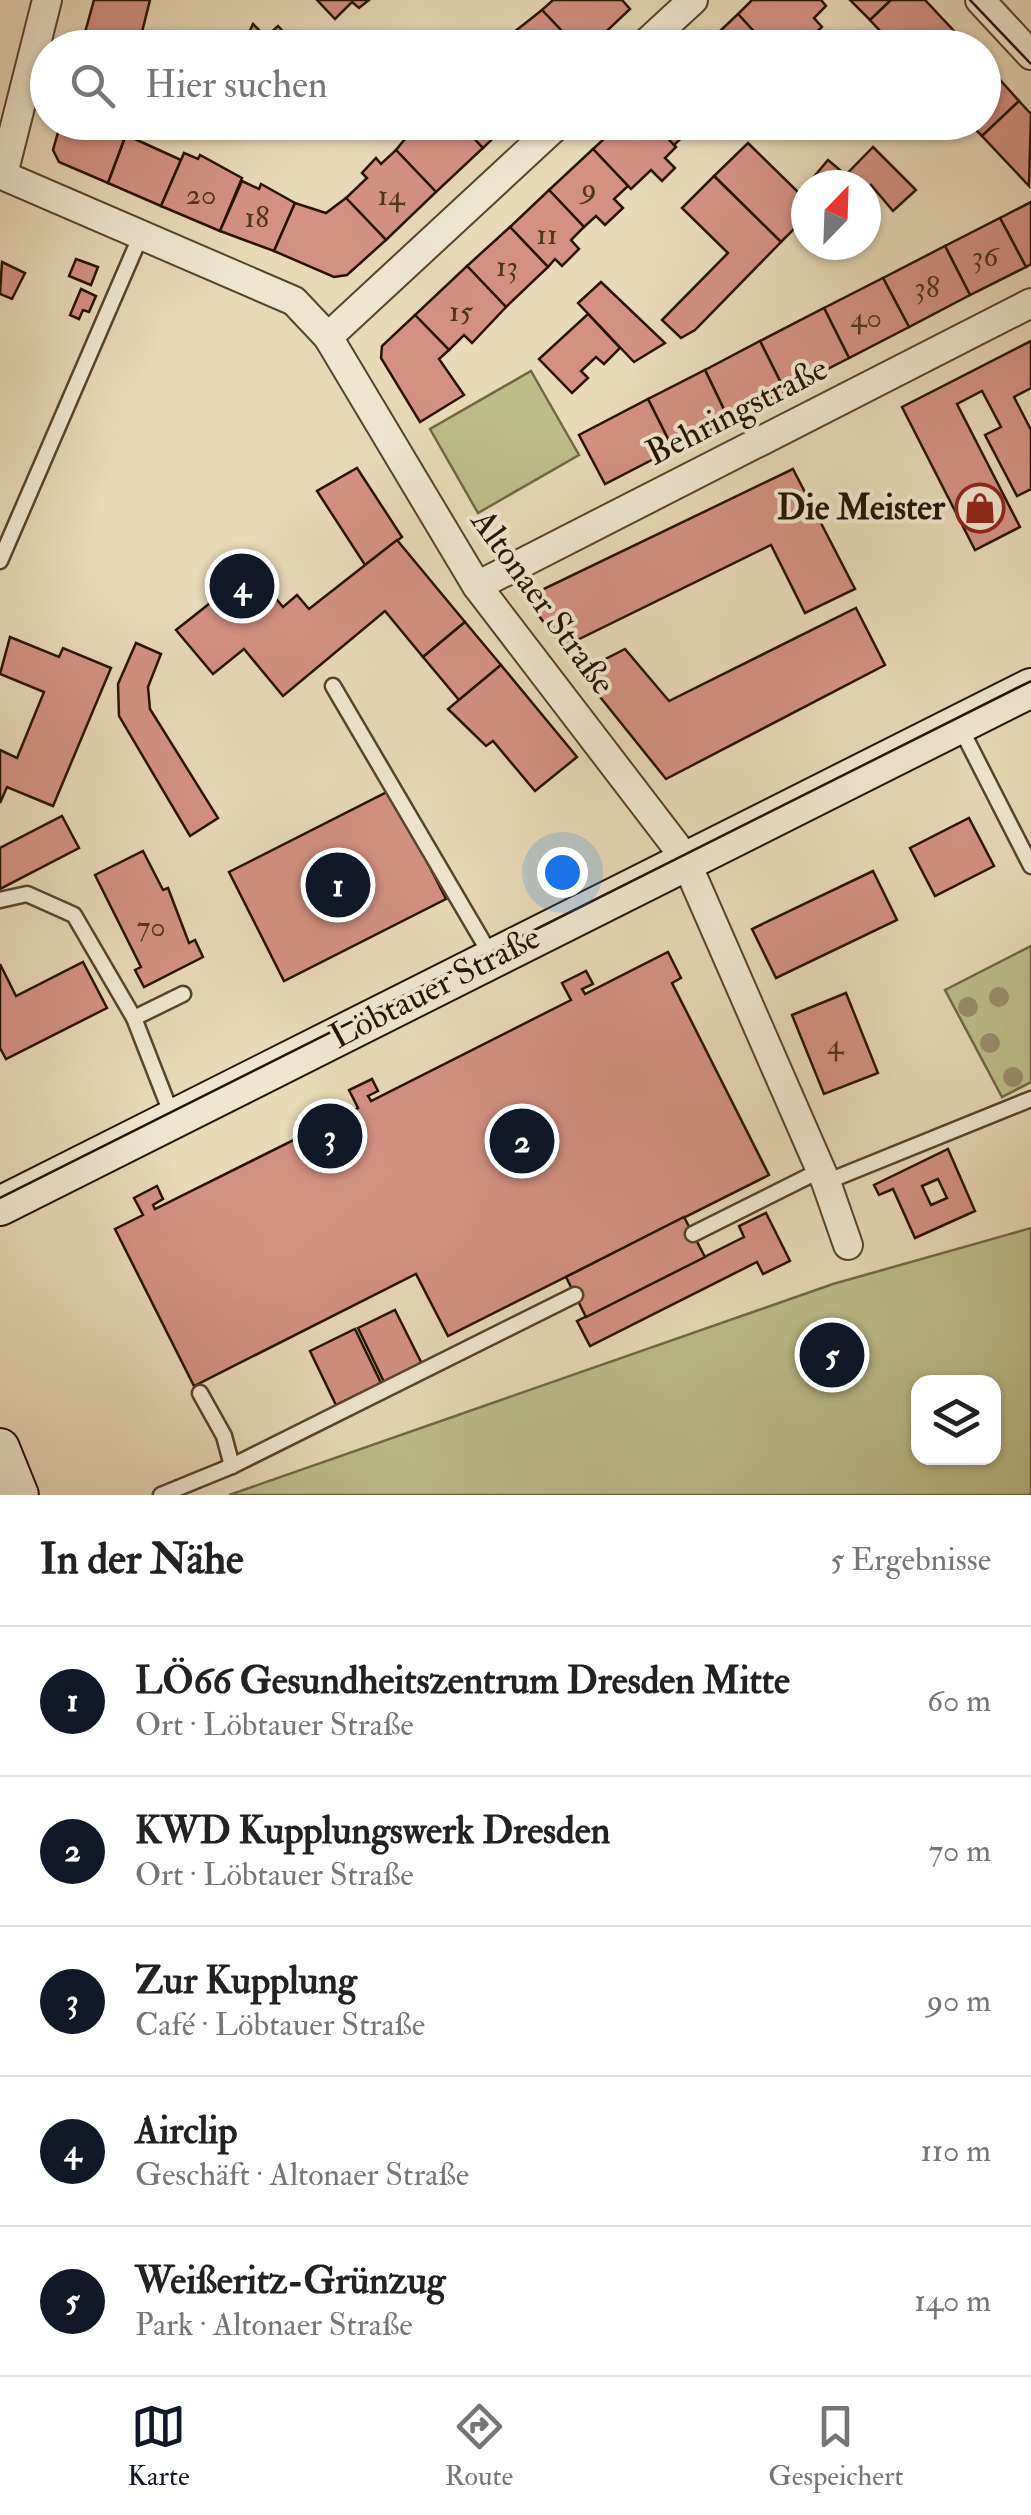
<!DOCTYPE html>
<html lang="de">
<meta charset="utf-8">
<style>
:root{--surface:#fff;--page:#f6f6f6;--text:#222;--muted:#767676;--line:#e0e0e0;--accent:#111827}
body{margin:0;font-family:"IM FELL Double Pica",serif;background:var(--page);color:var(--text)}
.controls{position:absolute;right:30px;bottom:30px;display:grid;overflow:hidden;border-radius:20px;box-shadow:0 2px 8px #0004}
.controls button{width:90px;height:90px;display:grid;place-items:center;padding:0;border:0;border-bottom:2px solid var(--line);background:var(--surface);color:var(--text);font:50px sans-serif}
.compass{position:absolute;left:791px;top:170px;width:90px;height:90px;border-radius:50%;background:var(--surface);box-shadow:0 2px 8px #0004;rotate:23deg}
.you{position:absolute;left:562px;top:872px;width:35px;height:35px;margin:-25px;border:8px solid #fff;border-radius:50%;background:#1a73e8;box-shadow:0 0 0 15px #1a73e833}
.badge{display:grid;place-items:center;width:65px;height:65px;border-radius:50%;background:var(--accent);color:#fff;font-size:32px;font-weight:700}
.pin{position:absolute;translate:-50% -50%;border:5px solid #fff;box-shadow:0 2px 10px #0006}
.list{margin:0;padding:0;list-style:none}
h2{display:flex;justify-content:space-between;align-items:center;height:130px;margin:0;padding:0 40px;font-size:42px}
h2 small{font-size:32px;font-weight:400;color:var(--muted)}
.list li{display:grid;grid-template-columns:65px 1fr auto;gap:30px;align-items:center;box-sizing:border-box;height:150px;padding:0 40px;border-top:2px solid var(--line)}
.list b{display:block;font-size:38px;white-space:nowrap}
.list p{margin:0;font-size:32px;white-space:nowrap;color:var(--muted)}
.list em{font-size:32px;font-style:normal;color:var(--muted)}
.icon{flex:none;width:55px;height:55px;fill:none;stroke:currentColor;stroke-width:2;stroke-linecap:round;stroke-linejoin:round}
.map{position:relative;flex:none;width:1031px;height:1495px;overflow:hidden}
.search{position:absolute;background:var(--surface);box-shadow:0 2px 8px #0004;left:30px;right:30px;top:30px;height:110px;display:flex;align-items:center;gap:25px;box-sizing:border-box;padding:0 35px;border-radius:55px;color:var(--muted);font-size:38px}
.sheet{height:880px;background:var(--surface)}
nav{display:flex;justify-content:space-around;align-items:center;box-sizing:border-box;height:140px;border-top:2px solid var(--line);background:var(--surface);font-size:28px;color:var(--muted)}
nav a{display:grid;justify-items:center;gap:5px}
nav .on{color:var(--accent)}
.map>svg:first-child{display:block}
</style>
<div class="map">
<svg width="1031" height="1495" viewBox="0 0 1031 1495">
<rect width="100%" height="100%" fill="#e8d9b7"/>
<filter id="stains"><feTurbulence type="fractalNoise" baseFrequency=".002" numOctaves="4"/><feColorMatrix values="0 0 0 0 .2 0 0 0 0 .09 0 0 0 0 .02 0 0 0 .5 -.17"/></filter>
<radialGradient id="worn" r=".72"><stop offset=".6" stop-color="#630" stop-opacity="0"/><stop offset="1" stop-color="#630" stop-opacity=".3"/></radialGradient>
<g fill="#bdbd8a" stroke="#726845" stroke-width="2.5" fill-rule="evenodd">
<path d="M531,371L579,455L478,513L430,429Z"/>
<path d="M1031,946V1082L1002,1097L945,990Z"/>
<path d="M1031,1228V1495H229L833,1284ZM918,1382H994V1458H918Z"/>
</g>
<g fill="#d39182" stroke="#271300" stroke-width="2.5" fill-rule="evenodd">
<path d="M94,0H150L138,48L84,36Z"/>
<path d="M317,0H369L359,8L352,2L335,19Z"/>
<path d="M553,0H622L630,9L589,48H578L542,10Z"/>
<path d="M752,0H821L826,6L814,18L822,27L800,48L788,41L781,48H769L738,14Z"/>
<path d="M850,0H891L870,20Z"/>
<path d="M891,0H925L970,48H896L870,20Z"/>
<path d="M542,10L578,48H503L512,39L509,36Z"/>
<path d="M738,14L769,48H702Z"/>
<path d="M253,24L266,37L278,26L298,48H242Z"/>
<path d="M84,36L127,48H81Z"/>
<path d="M984,62L1019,101L982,136L968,122H984Z"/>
<path d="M1019,101L1031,114L1029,186L982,136Z"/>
<path d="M61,122H112L109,133L124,140L108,183L59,162L53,150Z"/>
<path d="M419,122H459L483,148L436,192L396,150Z"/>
<path d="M459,122H510L483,148Z"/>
<path d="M622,122H653L676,147L665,158L675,168L662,181L651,170L631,189L593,149Z"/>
<path d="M653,122H713L700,135L693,127L674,145Z"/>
<path d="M126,135L181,160L161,206L108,183Z"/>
<path d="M748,143L802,196L806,192V217L781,242L714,176Z"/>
<path d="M873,147L916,190L893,211L871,185L866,191V185H836Z"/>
<path d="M593,149L628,186L614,199L623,208L605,225L596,216L584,227L549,190Z"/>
<path d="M396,150L436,192L386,240L346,198L367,178L362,173L376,158L381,164Z"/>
<path d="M184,153L198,159L200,155L242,178L220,231L161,206Z"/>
<path d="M828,160L846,175L836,185H807Z"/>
<path d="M714,176L781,242L695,330L681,338L662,320L728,253L682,208Z"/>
<path d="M242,181L259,189L261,184L295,203L274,251L220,231Z"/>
<path d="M549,190L584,227L571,240L579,249L562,266L555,259L548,267L510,227Z"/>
<path d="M346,198L386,240L347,275L334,277L274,251L295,203L326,213Z"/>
<path d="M1031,202V264L1026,267L1000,218Z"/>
<path d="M1000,218L1026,267L970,295L945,246Z"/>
<path d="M510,227L548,267L506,307L467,266Z"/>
<path d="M945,246L970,295L909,327L883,278Z"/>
<path d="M76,259L98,267L91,285L69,276Z"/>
<path d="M2,262L25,273L12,299L0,294Z"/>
<path d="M467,266L506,307L472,343L464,335L449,350L415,315Z"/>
<path d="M883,278L909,327L849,358L824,308Z"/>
<path d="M601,282L665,343L634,362L578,303Z"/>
<path d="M81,289L96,296L89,312L83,310L79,319L70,315Z"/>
<path d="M824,308L849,358L785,391L760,341Z"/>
<path d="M588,314L620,348L604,364L596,357L581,371L588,378L572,393L539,359Z"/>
<path d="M415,315L449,350L439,359L464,395L420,422L381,358L382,346Z"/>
<path d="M760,341L785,391L729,420L705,370Z"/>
<path d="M1031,341V388L1014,397L1031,430V489L1017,496L985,435L1001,427L982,391L957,404L1020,527L975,550L902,407Z"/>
<path d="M705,370L729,420L673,449L648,399Z"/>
<path d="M648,399L673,449L605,484L579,435Z"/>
<path d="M357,468L402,537L365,565L317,491Z"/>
<path d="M793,469L855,589L805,613L771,545L563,647L525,598Z"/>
<path d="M397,540L465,622L423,657L385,611L283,696L244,649L213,674L176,630L252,570L283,607L297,595L309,609Z"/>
<path d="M856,608L885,665L666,779L580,672L625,649L669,701Z"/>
<path d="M465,622L501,665L459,700L423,657Z"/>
<path d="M10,637L59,657L63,648L111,668L53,806L7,787L0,803V750L17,758L44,692L0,674Z"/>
<path d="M136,643L161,654L148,687L150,709L218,818L190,836L119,716L118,684Z"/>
<path d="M501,665L577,757L535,791L493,741L486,746L448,709Z"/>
<path d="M391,790L446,899L284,981L229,872Z"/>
<path d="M62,816L79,848L0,889V848Z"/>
<path d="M969,818L994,866L935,896L910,848Z"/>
<path d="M143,851L163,890L168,888L189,943L195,940L203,957L144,987L135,970L141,967L95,875Z"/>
<path d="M873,871L897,920L776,978L752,929Z"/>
<path d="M668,952L681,978L672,983L769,1175L448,1336L416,1274L194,1386L115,1229L143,1215L134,1198L157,1186L163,1199L153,1205L155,1209L358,1108L349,1090L372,1079L378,1091L368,1096L371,1101L571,1000L562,983L586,971L593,984L582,989L585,994Z"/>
<path d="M83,962L107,1008L6,1059L0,1048V964L16,996Z"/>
<path d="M846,993L878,1073L824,1094L792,1015Z"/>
<path d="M948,1149L975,1211L915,1238L893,1189L879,1195L874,1185ZM938,1179L947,1198L931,1205L922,1186Z"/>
<path d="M766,1213L790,1261L763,1274L757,1262L590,1346L577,1321L744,1237L739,1226Z"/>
<path d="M684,1217L705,1257L586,1317L566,1277Z"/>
<path d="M395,1310L422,1364L384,1382L358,1328Z"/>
<path d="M355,1329L381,1383L336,1405L310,1351Z"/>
</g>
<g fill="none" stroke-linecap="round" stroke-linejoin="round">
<g stroke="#57442e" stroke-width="19">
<g id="lane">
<path d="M0,561L141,235"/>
<path d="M333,686L492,957"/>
<path d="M959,725L1031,866"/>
<path d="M0,900L27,894L74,915L134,1018"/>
<path d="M173,1118L134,1018L183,994"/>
<path d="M826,1182L1031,1099"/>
<path d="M693,1234L821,1170"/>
<path d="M200,1393L224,1436L232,1466"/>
<path d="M161,1495L232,1466L575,1295"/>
</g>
</g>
<g stroke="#57442e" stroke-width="32">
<g id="street">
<path d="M980,0L1031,55"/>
<path d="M641,48L693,0"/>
<path d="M0,174L294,301L328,337L477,586L683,855L826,1182L848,1245"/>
<path d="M3,174L47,0"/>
<path d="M328,337L560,122"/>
<path d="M477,586L1031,303"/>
</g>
</g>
<g stroke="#271300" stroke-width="42">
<g id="secondary">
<path d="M0,1206L1031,688"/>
<path d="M0,1448L19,1495"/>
</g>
</g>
<use href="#lane" stroke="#f0e6d0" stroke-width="14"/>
<use href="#street" stroke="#f0e6d0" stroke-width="28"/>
<use href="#secondary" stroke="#f0e6d0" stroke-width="38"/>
<g stroke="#271300" stroke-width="2.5">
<path d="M970,0L1031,64"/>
<path d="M0,1198L1031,681"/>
</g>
</g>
<g fill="#9b8d6d">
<circle cx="999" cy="997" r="10"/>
<circle cx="968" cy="1007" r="10"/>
<circle cx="990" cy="1043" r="10"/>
<circle cx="1013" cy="1077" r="10"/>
</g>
<defs>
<g id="shop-ring" transform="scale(2.5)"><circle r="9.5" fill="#f0e6d0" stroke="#8f2418" stroke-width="1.5"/><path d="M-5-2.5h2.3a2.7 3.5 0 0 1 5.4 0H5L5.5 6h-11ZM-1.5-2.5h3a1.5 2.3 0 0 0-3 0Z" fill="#8f2418"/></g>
</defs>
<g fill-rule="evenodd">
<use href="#shop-ring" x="980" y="508"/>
</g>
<g text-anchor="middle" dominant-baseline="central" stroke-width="8" stroke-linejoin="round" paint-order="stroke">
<g font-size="30" fill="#523220">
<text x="589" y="188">9</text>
<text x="201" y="194">20</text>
<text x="391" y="195">14</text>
<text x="257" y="217">18</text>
<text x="547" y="234">11</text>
<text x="985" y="256">36</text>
<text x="507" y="266">13</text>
<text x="927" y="287">38</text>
<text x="461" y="311">15</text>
<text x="866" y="317">40</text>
<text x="151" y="926">70</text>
<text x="835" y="1044">4</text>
</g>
<g font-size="35" fill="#271300" stroke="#f0e6d0">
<text transform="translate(737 411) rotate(-27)">Behringstraße</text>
<text transform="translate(543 602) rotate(54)">Altonaer Straße</text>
<text transform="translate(435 987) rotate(-27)">Löbtauer Straße</text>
</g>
<g font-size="35" font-weight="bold" fill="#271300" stroke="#f0e6d0" text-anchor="end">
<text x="945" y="508">Die Meister</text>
</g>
</g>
<rect width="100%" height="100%" filter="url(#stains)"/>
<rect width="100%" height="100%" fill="url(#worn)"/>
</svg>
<div class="controls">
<button><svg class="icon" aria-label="layers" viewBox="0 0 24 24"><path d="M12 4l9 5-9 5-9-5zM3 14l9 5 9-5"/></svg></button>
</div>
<svg class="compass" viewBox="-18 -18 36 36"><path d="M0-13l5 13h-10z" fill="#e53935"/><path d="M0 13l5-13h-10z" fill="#767676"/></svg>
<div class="you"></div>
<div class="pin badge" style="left:338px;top:885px">1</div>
<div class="pin badge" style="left:522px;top:1141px">2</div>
<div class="pin badge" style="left:330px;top:1136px">3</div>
<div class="pin badge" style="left:242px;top:586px">4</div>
<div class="pin badge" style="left:832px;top:1355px">5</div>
<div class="search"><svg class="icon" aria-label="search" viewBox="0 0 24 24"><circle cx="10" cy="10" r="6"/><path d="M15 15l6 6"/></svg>Hier suchen</div>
</div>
<section class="sheet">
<h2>In der Nähe<small>5 Ergebnisse</small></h2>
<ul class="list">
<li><span class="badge">1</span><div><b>LÖ66 Gesundheitszentrum Dresden Mitte</b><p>Ort · Löbtauer Straße</p></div><em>60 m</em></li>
<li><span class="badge">2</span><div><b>KWD Kupplungswerk Dresden</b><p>Ort · Löbtauer Straße</p></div><em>70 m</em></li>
<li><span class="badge">3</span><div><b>Zur Kupplung</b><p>Café · Löbtauer Straße</p></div><em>90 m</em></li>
<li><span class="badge">4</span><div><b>Airclip</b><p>Geschäft · Altonaer Straße</p></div><em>110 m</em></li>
<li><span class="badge">5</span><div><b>Weißeritz-Grünzug</b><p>Park · Altonaer Straße</p></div><em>140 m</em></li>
</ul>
</section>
<nav>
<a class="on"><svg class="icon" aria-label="map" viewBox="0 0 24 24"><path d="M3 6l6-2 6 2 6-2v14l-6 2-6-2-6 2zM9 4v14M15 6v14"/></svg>Karte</a>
<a><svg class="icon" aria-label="directions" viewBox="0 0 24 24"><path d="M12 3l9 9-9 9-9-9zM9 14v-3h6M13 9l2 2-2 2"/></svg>Route</a>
<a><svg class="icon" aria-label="saved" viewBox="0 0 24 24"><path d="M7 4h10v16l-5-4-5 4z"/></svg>Gespeichert</a>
</nav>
